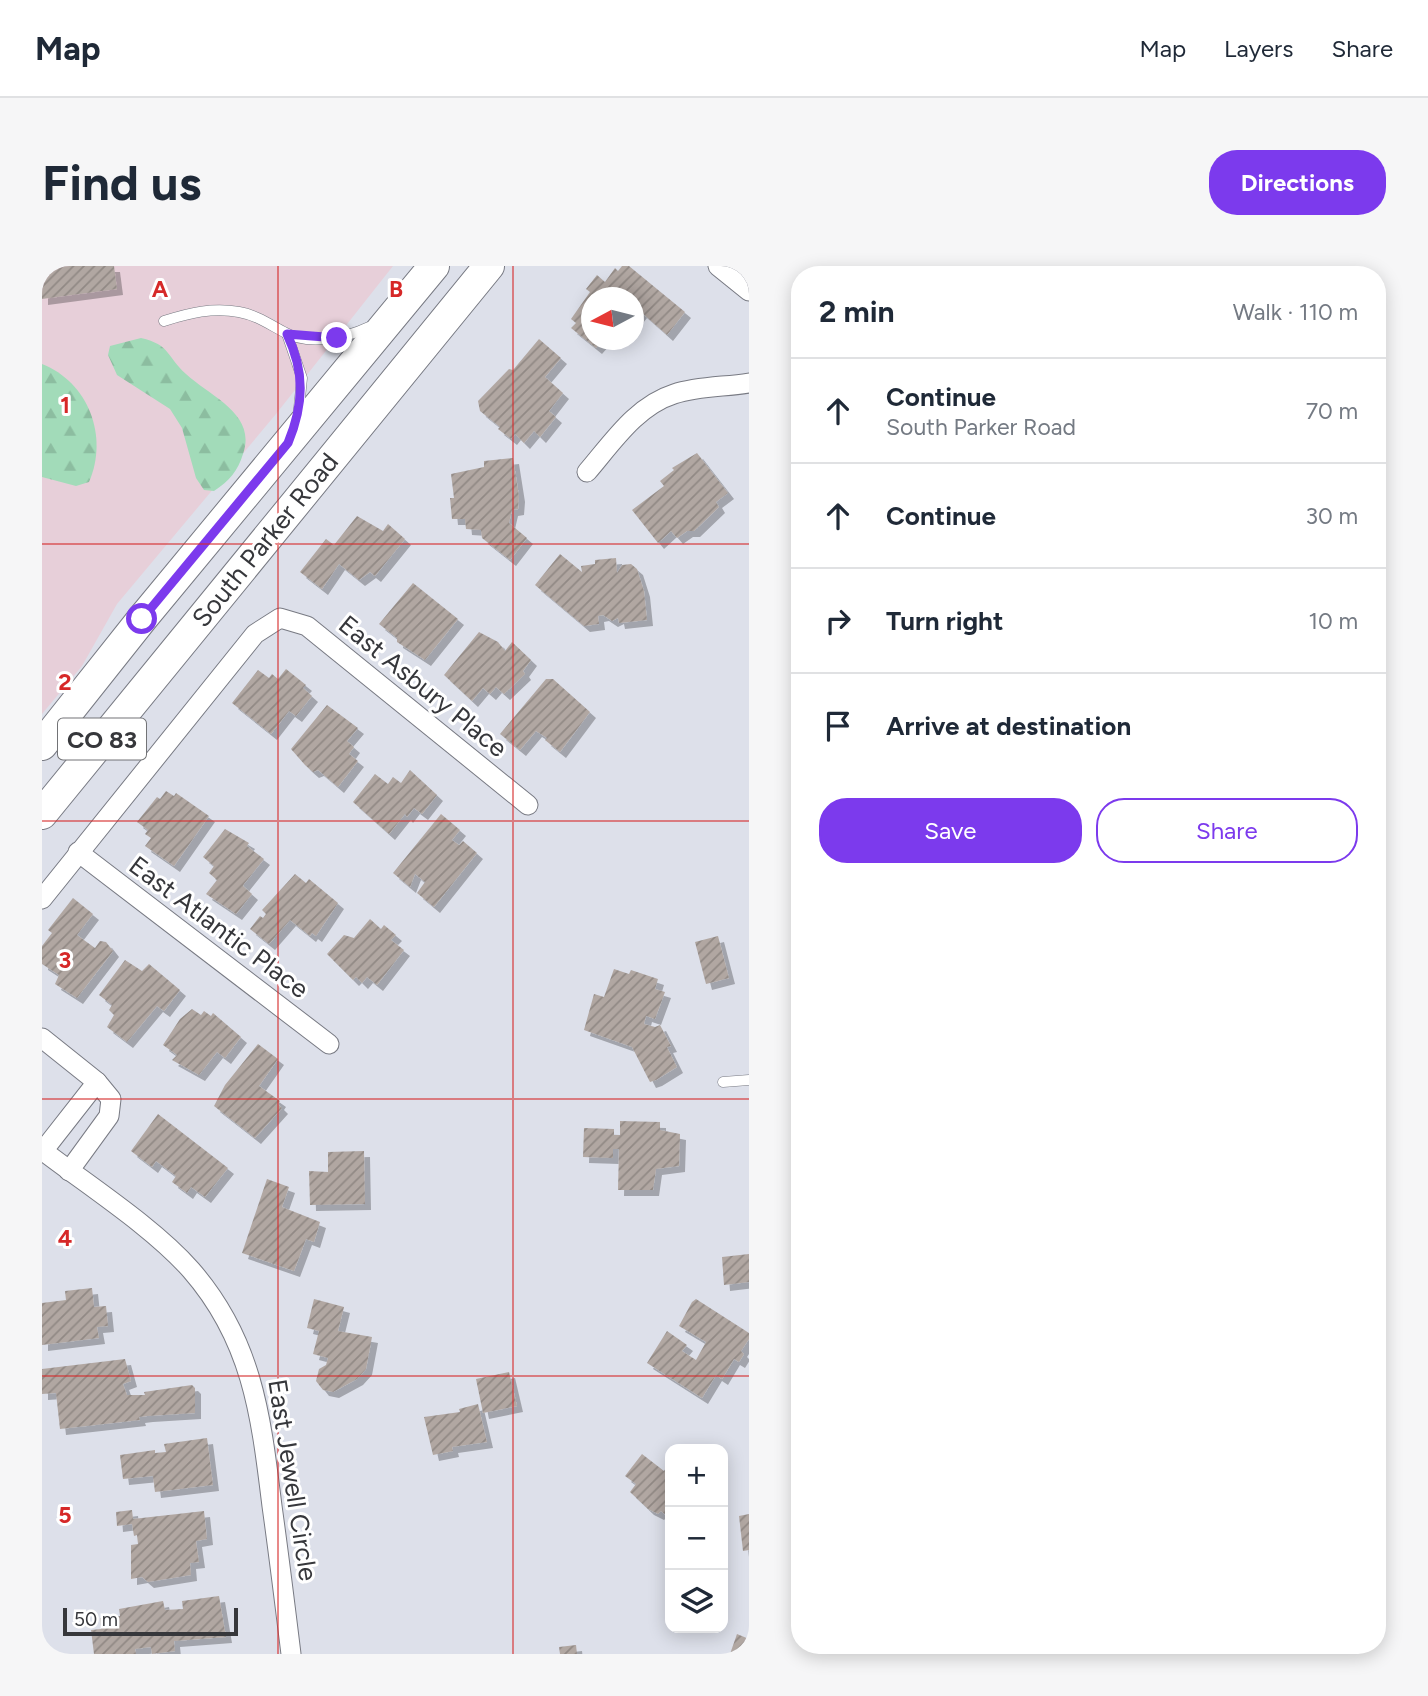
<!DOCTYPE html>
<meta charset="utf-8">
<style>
:root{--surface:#fff;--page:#f6f6f7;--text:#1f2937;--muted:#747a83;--line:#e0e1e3;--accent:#7c3aed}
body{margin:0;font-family:Figtree,sans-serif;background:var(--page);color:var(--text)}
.controls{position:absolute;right:21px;bottom:21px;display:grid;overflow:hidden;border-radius:14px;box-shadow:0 4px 18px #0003}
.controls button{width:63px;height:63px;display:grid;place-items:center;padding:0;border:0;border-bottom:2px solid var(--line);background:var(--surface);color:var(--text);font:35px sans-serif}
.compass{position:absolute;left:539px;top:21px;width:63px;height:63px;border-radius:50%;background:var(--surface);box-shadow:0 4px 18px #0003;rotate:263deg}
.scale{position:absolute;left:21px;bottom:18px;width:175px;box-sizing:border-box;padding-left:7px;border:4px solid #36373b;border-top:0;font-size:19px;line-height:24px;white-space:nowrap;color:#36373b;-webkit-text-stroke:5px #fff;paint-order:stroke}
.stop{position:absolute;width:21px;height:21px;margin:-16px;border:5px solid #7c3aed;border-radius:50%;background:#fff}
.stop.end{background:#7c3aed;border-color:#fff;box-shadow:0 2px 7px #0008}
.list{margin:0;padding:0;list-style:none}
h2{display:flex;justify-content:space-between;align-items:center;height:91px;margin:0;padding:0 28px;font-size:30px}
h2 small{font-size:23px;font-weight:400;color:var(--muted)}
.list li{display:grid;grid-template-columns:46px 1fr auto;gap:21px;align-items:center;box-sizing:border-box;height:105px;padding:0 28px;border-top:2px solid var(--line)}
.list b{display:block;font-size:26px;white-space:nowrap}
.list p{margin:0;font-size:23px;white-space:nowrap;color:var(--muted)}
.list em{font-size:23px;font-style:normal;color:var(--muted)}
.actions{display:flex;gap:14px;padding:21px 28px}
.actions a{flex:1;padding:16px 0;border:2px solid var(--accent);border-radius:28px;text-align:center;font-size:24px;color:var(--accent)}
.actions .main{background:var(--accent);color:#fff}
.icon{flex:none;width:38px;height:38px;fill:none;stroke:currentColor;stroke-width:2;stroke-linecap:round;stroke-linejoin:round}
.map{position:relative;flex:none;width:707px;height:1388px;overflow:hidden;border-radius:28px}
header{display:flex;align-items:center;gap:42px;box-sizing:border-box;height:98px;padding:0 35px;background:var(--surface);border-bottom:2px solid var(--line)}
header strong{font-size:33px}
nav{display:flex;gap:38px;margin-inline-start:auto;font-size:24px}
.intro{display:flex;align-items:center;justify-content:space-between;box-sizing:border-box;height:168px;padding:0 42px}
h1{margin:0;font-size:49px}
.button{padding:18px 32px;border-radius:28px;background:var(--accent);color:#fff;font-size:24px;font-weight:700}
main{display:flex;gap:42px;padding:0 42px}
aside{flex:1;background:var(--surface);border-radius:28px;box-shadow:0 4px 18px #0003}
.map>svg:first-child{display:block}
</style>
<header>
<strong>Map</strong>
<nav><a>Map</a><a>Layers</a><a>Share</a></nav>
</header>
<div class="intro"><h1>Find us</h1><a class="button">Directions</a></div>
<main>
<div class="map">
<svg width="707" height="1388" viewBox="0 0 707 1388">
<defs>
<pattern id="forest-firs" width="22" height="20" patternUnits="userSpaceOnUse" patternTransform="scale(1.75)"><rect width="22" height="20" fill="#a2dbb9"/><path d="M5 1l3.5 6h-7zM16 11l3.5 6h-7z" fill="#8cbda0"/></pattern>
<pattern id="building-hatch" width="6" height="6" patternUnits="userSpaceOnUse" patternTransform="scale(1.75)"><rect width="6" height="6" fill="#b1a7a2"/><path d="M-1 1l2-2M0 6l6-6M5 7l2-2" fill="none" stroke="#918985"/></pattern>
<filter id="shadow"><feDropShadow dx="6" dy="6" stdDeviation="0" flood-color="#0004"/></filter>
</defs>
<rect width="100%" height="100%" fill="#dde0ea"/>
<path fill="#e7cfd9" d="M0,0H351L234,148L75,338L40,400L0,448Z"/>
<g fill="url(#forest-firs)">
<path d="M99,72C129,79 124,90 144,108C169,131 215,148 201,188C196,205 187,215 172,225L162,224L154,212L140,162L128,143L75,109L66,89L68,80Z"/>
<path d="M0,98C46,116 67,170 47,216L34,220L0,211Z"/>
</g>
<g fill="url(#building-hatch)" filter="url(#shadow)">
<path d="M0,0H72L75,23L0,33Z"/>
<path d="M580,0H587L643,46L625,69L599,46L592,55V32H550V74H561L554,82L529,62L534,57L529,53L548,26L544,23L555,9L563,16L573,2L576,5Z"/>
<path d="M497,73L519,92L503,111L521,127L507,145L514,151L498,171L492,165L482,177L473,168L469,173L456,163L458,161L438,145L436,135L467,103L471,104Z"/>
<path d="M655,187L686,227L674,236L677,241L652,265H645L635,272L629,265L616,277L590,244L622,220L618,215L632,204L630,202Z"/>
<path d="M471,192L477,230L476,243L470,244L467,257L485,272L468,294L440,272L439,264L424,263L423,253H410L408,232H412L409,208L442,201V195Z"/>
<path d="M315,250L341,265L346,258L363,273L333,310L328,306L317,314L297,298L280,323L258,306L284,273L292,279Z"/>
<path d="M518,288L540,306L539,300L553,298V294L574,292L575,307L580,299L589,298L595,303L602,325L605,354L577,357L576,352L570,355L561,349L556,350L557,358L542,360L493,319Z"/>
<path d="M371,317L416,353L383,394L355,376V372L337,358Z"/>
<path d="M437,366L456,376L463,385L470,376L489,394L481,405L483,408L462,428L454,421L448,428L441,422L430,435L402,409Z"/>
<path d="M244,403L264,419L261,422L270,430L254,450L247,445L229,468L190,437L216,404L227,412L230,408L236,413Z"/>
<path d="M504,413H511L548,446L518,486L503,474L505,472L494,465L478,484L458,468Z"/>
<path d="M285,439L316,462L305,475L312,481L307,488L316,495L296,521L276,504L271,506L263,499L249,483Z"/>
<path d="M368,504L395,529L380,548L372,542L365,551L363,548L347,568L311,536L333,508L346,518L351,511L359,517Z"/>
<path d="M124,525L132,530L134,527L167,550L132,600L103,580L109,572L103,568L106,564L95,556L115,531L118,533Z"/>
<path d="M399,548L418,564L410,574L417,579L421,575L435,587L392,641L375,627L383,616L373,608L368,621L351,607Z"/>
<path d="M183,563L207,577L205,580L222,593L202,618L201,620L210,628L194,648L164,628L175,614L167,607L172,600L161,591Z"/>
<path d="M253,608L264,617L267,613L296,637L274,670L270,667L268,670L248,654L227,678L208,663L218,650L221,652L224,648L220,644Z"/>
<path d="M31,632L51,648L35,669L53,682L58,675L64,676L71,685L35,732L13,718L17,709L0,698V680L10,667L6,664Z"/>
<path d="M328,653L339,663L342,659L354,669L349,674L362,684L335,719L325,711L320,717L314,711L311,714L285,688L302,669L312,672Z"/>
<path d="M676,670L687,712L664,718L653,676Z"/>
<path d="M83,694L100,705L107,698L138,724L122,745L115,740L85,776L65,761L72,749L67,744L70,739L57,729Z"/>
<path d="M572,703L587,708L589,704L616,713L613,723L623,726L613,753L604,750L602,758L613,761L618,759L629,780L625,781L635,801L614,814L608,816L590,781L542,764L552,728L562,731Z"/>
<path d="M150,743L159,749L162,745L169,750L171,747L199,771L183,792L175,786L157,809L130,794L135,789L121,779L138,753Z"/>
<path d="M216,778L236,793L217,820L238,835L236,838L240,842L213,872L172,840L183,819Z"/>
<path d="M116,848L186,902L163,931L149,921L145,927L130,916L134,910L114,895L110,901L89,885Z"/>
<path d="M578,855L618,856V864L638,868L637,900L614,903L611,924H576L577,883H571V892L541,891L542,862L572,863V869H578Z"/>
<path d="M322,885L323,938L268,939L267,905L286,906V886Z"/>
<path d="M225,913L247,921L240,941L278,956L272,976L264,973L252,1005L200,987Z"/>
<path d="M707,988V1016L682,1019L680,991Z"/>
<path d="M50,1022L52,1041L64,1040L66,1060L55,1061L57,1072L0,1079V1037L24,1034L23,1025Z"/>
<path d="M272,1033L302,1041L296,1065L330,1071L324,1103L315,1113L291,1126L281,1124L274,1115L277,1103L284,1099L286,1092L271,1088L277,1065L265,1062Z"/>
<path d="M654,1033L707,1067V1073L699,1085L702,1088L697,1096L692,1093L680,1113L674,1109L660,1132L605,1097L625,1065L645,1079L640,1085L654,1094L664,1076L637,1060L650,1036Z"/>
<path d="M83,1093L89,1115L81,1118L85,1129H103L102,1126L150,1119L153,1122V1147L105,1150L97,1151L98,1154L18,1163L14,1127L0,1128V1103Z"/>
<path d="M467,1106L475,1140L441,1147L434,1113Z"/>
<path d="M436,1138L445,1176L410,1181L411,1185L391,1189L382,1151L418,1146L417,1143Z"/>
<path d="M165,1172L171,1219L113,1226L111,1210L81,1213L78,1189L113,1184V1187L124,1186L122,1178Z"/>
<path d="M600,1188L622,1205L628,1196V1247L626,1251L619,1245L616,1248L606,1243L588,1226L594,1218L583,1210Z"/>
<path d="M90,1244L91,1253L162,1245L165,1273L154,1275L157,1296L148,1297L149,1309L106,1316L100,1311L89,1313V1279L96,1278L95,1269L92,1270L90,1258L75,1260L74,1246Z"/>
<path d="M707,1248V1284L701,1285L697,1250Z"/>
<path d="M177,1330L184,1371L132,1375L133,1385L110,1388L109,1381L93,1383L94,1388H52L49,1364L59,1363L58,1352L78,1350L77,1343L121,1335L123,1344L141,1343L140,1335Z"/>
<path d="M695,1368L707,1373V1388H688Z"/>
<path d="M534,1379L535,1388H518L517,1381Z"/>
</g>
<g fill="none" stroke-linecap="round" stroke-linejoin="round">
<g stroke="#787a83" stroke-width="11">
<g id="lane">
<path d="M122,55C147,47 171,41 197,46C214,49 227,58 242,66C266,80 304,72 327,61"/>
<path d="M245,68L260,112L256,152"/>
<path d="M681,816L707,814"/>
</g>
</g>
<g stroke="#787a83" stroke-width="21">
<g id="street">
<path d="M676,0L707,25"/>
<path d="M545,206C570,177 594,140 632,128C656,120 683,121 707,117"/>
<path d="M36,586L287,778"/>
<path d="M0,633L213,368L238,352L265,360L486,539"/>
<path d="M0,772L55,816L69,833L67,850L27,905"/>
<path d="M0,884C47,920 111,961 149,1004C211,1075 219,1151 230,1240C237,1290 243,1339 249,1388"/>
<path d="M1,885L55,816"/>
</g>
</g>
<g stroke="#787a83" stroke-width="32">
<g id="primary">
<path d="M0,479L100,353L392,0"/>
<path d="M0,548L447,0"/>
</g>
</g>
<use href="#lane" stroke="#fff" stroke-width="10"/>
<use href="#street" stroke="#fff" stroke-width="19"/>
<use href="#primary" stroke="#fff" stroke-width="30"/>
</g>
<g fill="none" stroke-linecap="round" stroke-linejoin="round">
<path stroke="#7c3aed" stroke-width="9" d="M100,353L246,177C262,138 263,106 245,68L295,72"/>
</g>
<path fill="none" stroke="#d62828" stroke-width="2" stroke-opacity="0.55" d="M236,0V1388M471,0V1388M0,278H707M0,555H707M0,833H707M0,1110H707"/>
<g text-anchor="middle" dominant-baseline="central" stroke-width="6" stroke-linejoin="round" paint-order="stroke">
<rect fill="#fff" stroke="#727376" stroke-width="2" x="16" y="452.5" width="88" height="41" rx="5"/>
<g font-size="24" font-weight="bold" fill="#36373b">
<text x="60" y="473">CO 83</text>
</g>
<g font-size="26" fill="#36373b" stroke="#fff">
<text transform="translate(223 274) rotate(-51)">South Parker Road</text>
<text transform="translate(381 420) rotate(39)">East Asbury Place</text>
<text transform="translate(177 661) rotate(37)">East Atlantic Place</text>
<text transform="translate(251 1214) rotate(81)">East Jewell Circle</text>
</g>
</g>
<g font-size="23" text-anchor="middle" font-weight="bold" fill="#d62828" stroke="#fff" stroke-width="6" stroke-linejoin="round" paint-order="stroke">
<text x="118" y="31">A</text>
<text x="354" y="31">B</text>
<text x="23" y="147">1</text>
<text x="23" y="424">2</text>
<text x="23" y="702">3</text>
<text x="23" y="980">4</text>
<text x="23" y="1257">5</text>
</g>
</svg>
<div class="controls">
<button>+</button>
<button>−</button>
<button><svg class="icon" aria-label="layers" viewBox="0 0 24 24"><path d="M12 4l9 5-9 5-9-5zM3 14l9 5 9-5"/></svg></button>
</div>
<svg class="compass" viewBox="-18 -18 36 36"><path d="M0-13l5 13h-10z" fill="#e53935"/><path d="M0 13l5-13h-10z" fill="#747a83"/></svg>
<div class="scale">50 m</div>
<div class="stop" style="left:100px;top:353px"></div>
<div class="stop end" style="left:295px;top:72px"></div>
</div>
<aside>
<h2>2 min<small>Walk · 110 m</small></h2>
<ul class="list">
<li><svg class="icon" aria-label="ahead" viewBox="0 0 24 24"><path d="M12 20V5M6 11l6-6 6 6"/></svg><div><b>Continue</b><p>South Parker Road</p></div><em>70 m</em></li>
<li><svg class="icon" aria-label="ahead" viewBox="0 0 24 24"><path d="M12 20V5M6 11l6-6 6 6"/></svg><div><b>Continue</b></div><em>30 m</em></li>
<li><svg class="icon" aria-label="right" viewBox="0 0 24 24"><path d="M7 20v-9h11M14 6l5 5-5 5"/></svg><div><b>Turn right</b></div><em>10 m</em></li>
<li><svg class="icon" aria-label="arrive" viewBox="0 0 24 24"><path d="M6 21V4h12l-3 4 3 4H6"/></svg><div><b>Arrive at destination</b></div></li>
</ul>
<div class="actions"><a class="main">Save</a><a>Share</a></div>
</aside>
</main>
